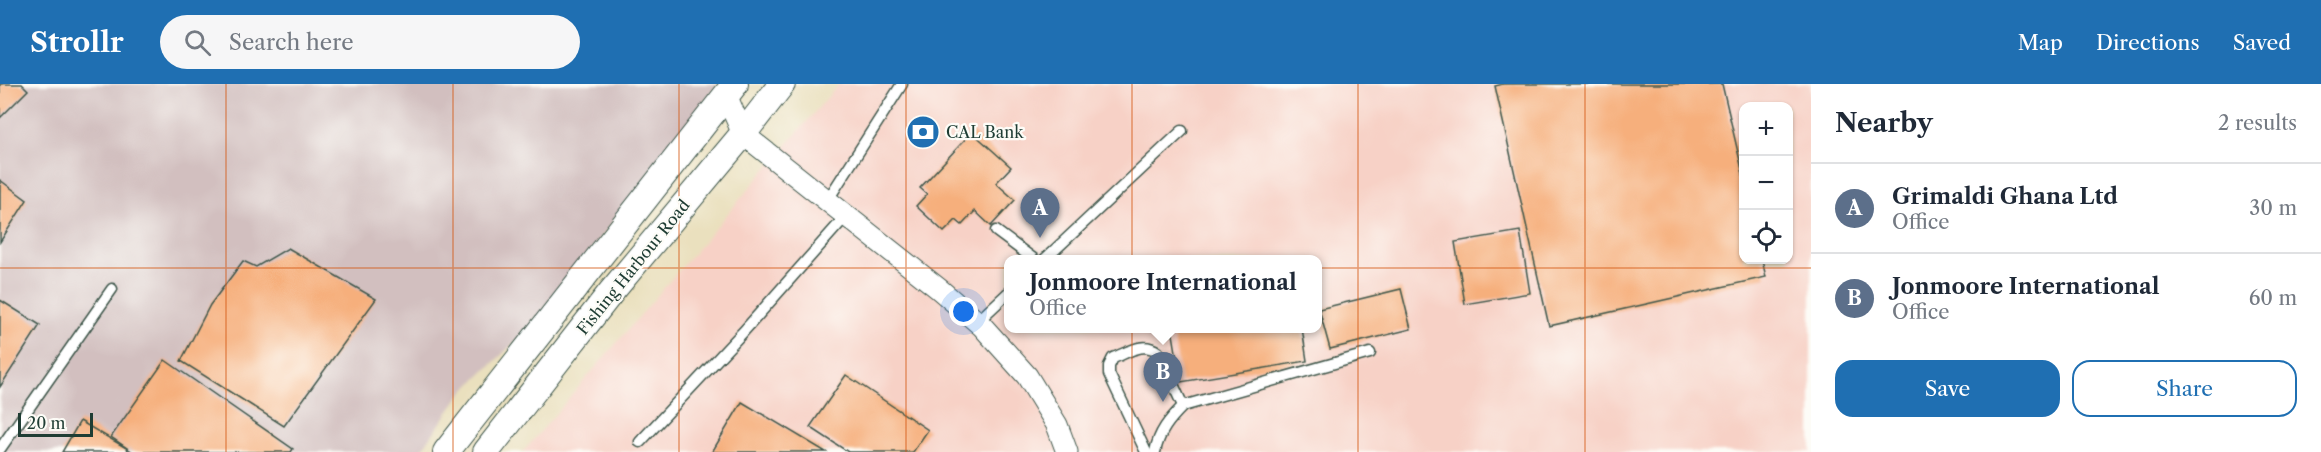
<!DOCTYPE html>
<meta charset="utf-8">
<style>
:root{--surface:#fff;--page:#f6f6f7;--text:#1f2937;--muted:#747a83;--line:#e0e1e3;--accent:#1f6fb2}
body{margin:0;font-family:"Libre Caslon Text",serif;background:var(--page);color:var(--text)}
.controls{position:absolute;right:18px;top:18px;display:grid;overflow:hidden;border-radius:12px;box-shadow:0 2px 4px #0004}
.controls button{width:54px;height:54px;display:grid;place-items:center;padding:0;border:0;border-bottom:2px solid var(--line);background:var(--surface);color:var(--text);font:30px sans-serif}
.scale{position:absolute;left:18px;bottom:15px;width:75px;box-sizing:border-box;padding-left:6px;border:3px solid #1f3d34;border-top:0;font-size:16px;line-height:21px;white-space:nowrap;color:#1f3d34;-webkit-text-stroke:4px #fdfcf7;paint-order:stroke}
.you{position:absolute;left:964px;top:228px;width:21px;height:21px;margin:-15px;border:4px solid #fff;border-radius:50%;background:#1a73e8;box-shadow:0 0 0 9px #1a73e833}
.badge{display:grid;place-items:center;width:39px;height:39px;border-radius:50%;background:var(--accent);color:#fff;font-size:20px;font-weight:700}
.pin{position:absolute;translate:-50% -50px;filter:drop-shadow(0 2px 3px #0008)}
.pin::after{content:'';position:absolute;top:32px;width:21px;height:18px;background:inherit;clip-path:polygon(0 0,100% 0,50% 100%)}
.popup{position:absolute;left:1004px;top:171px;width:318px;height:78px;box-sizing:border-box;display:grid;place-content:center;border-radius:12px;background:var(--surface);filter:drop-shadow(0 2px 4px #0005);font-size:20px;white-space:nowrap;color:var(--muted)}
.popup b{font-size:22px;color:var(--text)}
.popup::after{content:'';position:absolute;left:50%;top:100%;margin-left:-12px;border:12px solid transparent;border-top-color:var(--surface)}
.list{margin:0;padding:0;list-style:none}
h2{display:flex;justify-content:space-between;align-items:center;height:78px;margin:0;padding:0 24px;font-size:26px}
h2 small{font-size:20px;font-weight:400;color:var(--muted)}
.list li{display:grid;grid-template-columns:39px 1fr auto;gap:18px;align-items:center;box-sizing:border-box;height:90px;padding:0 24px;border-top:2px solid var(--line)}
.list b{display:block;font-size:22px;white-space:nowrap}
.list p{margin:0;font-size:20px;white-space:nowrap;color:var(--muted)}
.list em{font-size:20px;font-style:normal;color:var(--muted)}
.actions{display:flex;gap:12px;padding:18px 24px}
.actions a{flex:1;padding:14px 0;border:2px solid var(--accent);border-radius:18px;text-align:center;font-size:21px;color:var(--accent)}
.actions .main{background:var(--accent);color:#fff}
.icon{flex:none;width:33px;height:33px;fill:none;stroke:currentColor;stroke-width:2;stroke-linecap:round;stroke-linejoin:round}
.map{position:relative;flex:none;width:1811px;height:368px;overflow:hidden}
header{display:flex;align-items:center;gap:36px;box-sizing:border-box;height:84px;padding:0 30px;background:var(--accent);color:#fff}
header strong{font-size:28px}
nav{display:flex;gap:33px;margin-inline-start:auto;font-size:21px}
.search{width:420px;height:54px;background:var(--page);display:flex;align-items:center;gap:15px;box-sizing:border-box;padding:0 21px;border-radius:33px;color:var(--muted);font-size:22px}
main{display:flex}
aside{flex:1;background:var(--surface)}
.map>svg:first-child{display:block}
</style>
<header>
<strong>Strollr</strong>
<div class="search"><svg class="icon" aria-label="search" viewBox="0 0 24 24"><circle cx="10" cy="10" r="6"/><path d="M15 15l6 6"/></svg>Search here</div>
<nav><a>Map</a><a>Directions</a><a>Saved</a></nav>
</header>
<main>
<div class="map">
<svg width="1811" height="368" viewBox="0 0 1811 368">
<rect width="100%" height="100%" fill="#fdfcf7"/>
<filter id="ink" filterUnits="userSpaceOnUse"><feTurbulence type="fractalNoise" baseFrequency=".0167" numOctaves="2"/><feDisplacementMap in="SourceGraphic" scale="12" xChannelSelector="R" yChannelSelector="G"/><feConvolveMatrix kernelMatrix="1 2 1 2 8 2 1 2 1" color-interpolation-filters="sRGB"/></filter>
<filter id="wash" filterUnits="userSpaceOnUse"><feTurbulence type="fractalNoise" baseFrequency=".008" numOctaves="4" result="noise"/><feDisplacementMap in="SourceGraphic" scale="24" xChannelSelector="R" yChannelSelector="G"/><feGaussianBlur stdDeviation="1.35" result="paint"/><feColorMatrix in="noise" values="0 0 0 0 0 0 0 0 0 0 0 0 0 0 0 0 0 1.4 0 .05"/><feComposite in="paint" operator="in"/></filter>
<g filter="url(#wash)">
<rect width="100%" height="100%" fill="#eae0be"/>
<path fill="#f7d1c6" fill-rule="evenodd" d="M839,0H1811V368H523ZM1744,22H1788V176H1744ZM1008,176H1318V244H1008Z"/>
<path fill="#d2bfbf" d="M0,0H718L540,234L461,310L420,368H0Z"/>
<g id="blocks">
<g fill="#f6af7b">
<path d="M0,0H22L28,6L0,34Z"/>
<path d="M1503,0H1722L1744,94V176H1762L1766,193L1549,242L1495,2Z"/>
<path d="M972,48L1011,83L996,99L1015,116L991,142L975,127L962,141L956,136L944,148L916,122L927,110L920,104Z"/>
<path d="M0,96L27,116L0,158Z"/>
<path d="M1520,147L1530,209L1465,220L1455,158Z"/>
<path d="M288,164L376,215L284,342L181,277L210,221L243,177L256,183Z"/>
<path d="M1401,205L1411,245L1330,265L1319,225Z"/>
<path d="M0,216L40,241L0,303Z"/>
<path d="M1172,244H1302L1307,277L1181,298Z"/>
<path d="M165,276L293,365L291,368H133L111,353Z"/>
<path d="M846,291L928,346L913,368H848L810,343Z"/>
<path d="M742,318L826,368H712Z"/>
<path d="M80,337L128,365L127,368H62Z"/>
</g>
</g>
</g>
<g filter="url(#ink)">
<use href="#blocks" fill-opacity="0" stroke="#3d5549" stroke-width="1.5"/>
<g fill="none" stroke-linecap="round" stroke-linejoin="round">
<g stroke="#3d5549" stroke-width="13">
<g id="service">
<path d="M827,117L902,0"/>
<path d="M996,147L1035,176"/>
<path d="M1044,176L1182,47"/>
<path d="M977,238L1008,209"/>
<path d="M640,358L743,248L846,132"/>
<path d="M0,365L112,205"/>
<path d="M1146,368L1109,290V282L1113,274C1129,268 1143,257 1158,268L1183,322"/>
<path d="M1155,368C1159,348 1169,336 1183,322L1370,269"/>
</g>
</g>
<g stroke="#3d5549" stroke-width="23">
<path id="minor" d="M726,11L743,50L939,205L982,242L1027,292L1057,341L1067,368"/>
</g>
<g stroke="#3d5549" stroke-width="28">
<g id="tertiary">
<path d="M446,368L735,0"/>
<path d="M486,368L612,207L743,50L782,0"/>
</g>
</g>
<use href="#service" stroke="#fff" stroke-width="10"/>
<use href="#minor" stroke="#fff" stroke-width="21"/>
<use href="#tertiary" stroke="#fff" stroke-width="26"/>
</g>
</g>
<path fill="none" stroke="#d45610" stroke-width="1.5" stroke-opacity="0.55" d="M226,0V368M453,0V368M679,0V368M906,0V368M1132,0V368M1358,0V368M1585,0V368M0,184H1811"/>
<defs>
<g id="bank-disc" transform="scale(1.725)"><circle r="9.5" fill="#1f6fb2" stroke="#fdfcf7"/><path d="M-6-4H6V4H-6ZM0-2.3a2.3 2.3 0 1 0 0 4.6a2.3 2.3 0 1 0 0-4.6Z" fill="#fff"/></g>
</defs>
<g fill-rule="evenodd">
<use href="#bank-disc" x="923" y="48"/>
</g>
<g text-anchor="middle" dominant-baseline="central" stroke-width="4.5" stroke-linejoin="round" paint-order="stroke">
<g font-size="16" fill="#1f3d34" stroke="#fdfcf7" text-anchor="start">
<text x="946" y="48">CAL Bank</text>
</g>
<g font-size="16" fill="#1f3d34" stroke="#fdfcf7">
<text transform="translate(633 183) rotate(-51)">Fishing Harbour Road</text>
</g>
</g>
</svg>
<div class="controls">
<button>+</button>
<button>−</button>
<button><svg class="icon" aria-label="locate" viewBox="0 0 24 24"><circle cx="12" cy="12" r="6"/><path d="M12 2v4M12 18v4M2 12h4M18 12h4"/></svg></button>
</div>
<div class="scale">20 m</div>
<div class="you"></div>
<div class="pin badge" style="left:1040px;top:154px;background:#5c6f8a">A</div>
<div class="pin badge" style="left:1163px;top:318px;background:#5c6f8a">B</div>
<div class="popup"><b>Jonmoore International</b>Office</div>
</div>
<aside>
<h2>Nearby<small>2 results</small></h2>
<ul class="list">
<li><span class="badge" style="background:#5c6f8a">A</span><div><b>Grimaldi Ghana Ltd</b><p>Office</p></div><em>30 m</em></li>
<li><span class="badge" style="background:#5c6f8a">B</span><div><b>Jonmoore International</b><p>Office</p></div><em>60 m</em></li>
</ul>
<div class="actions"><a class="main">Save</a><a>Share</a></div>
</aside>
</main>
